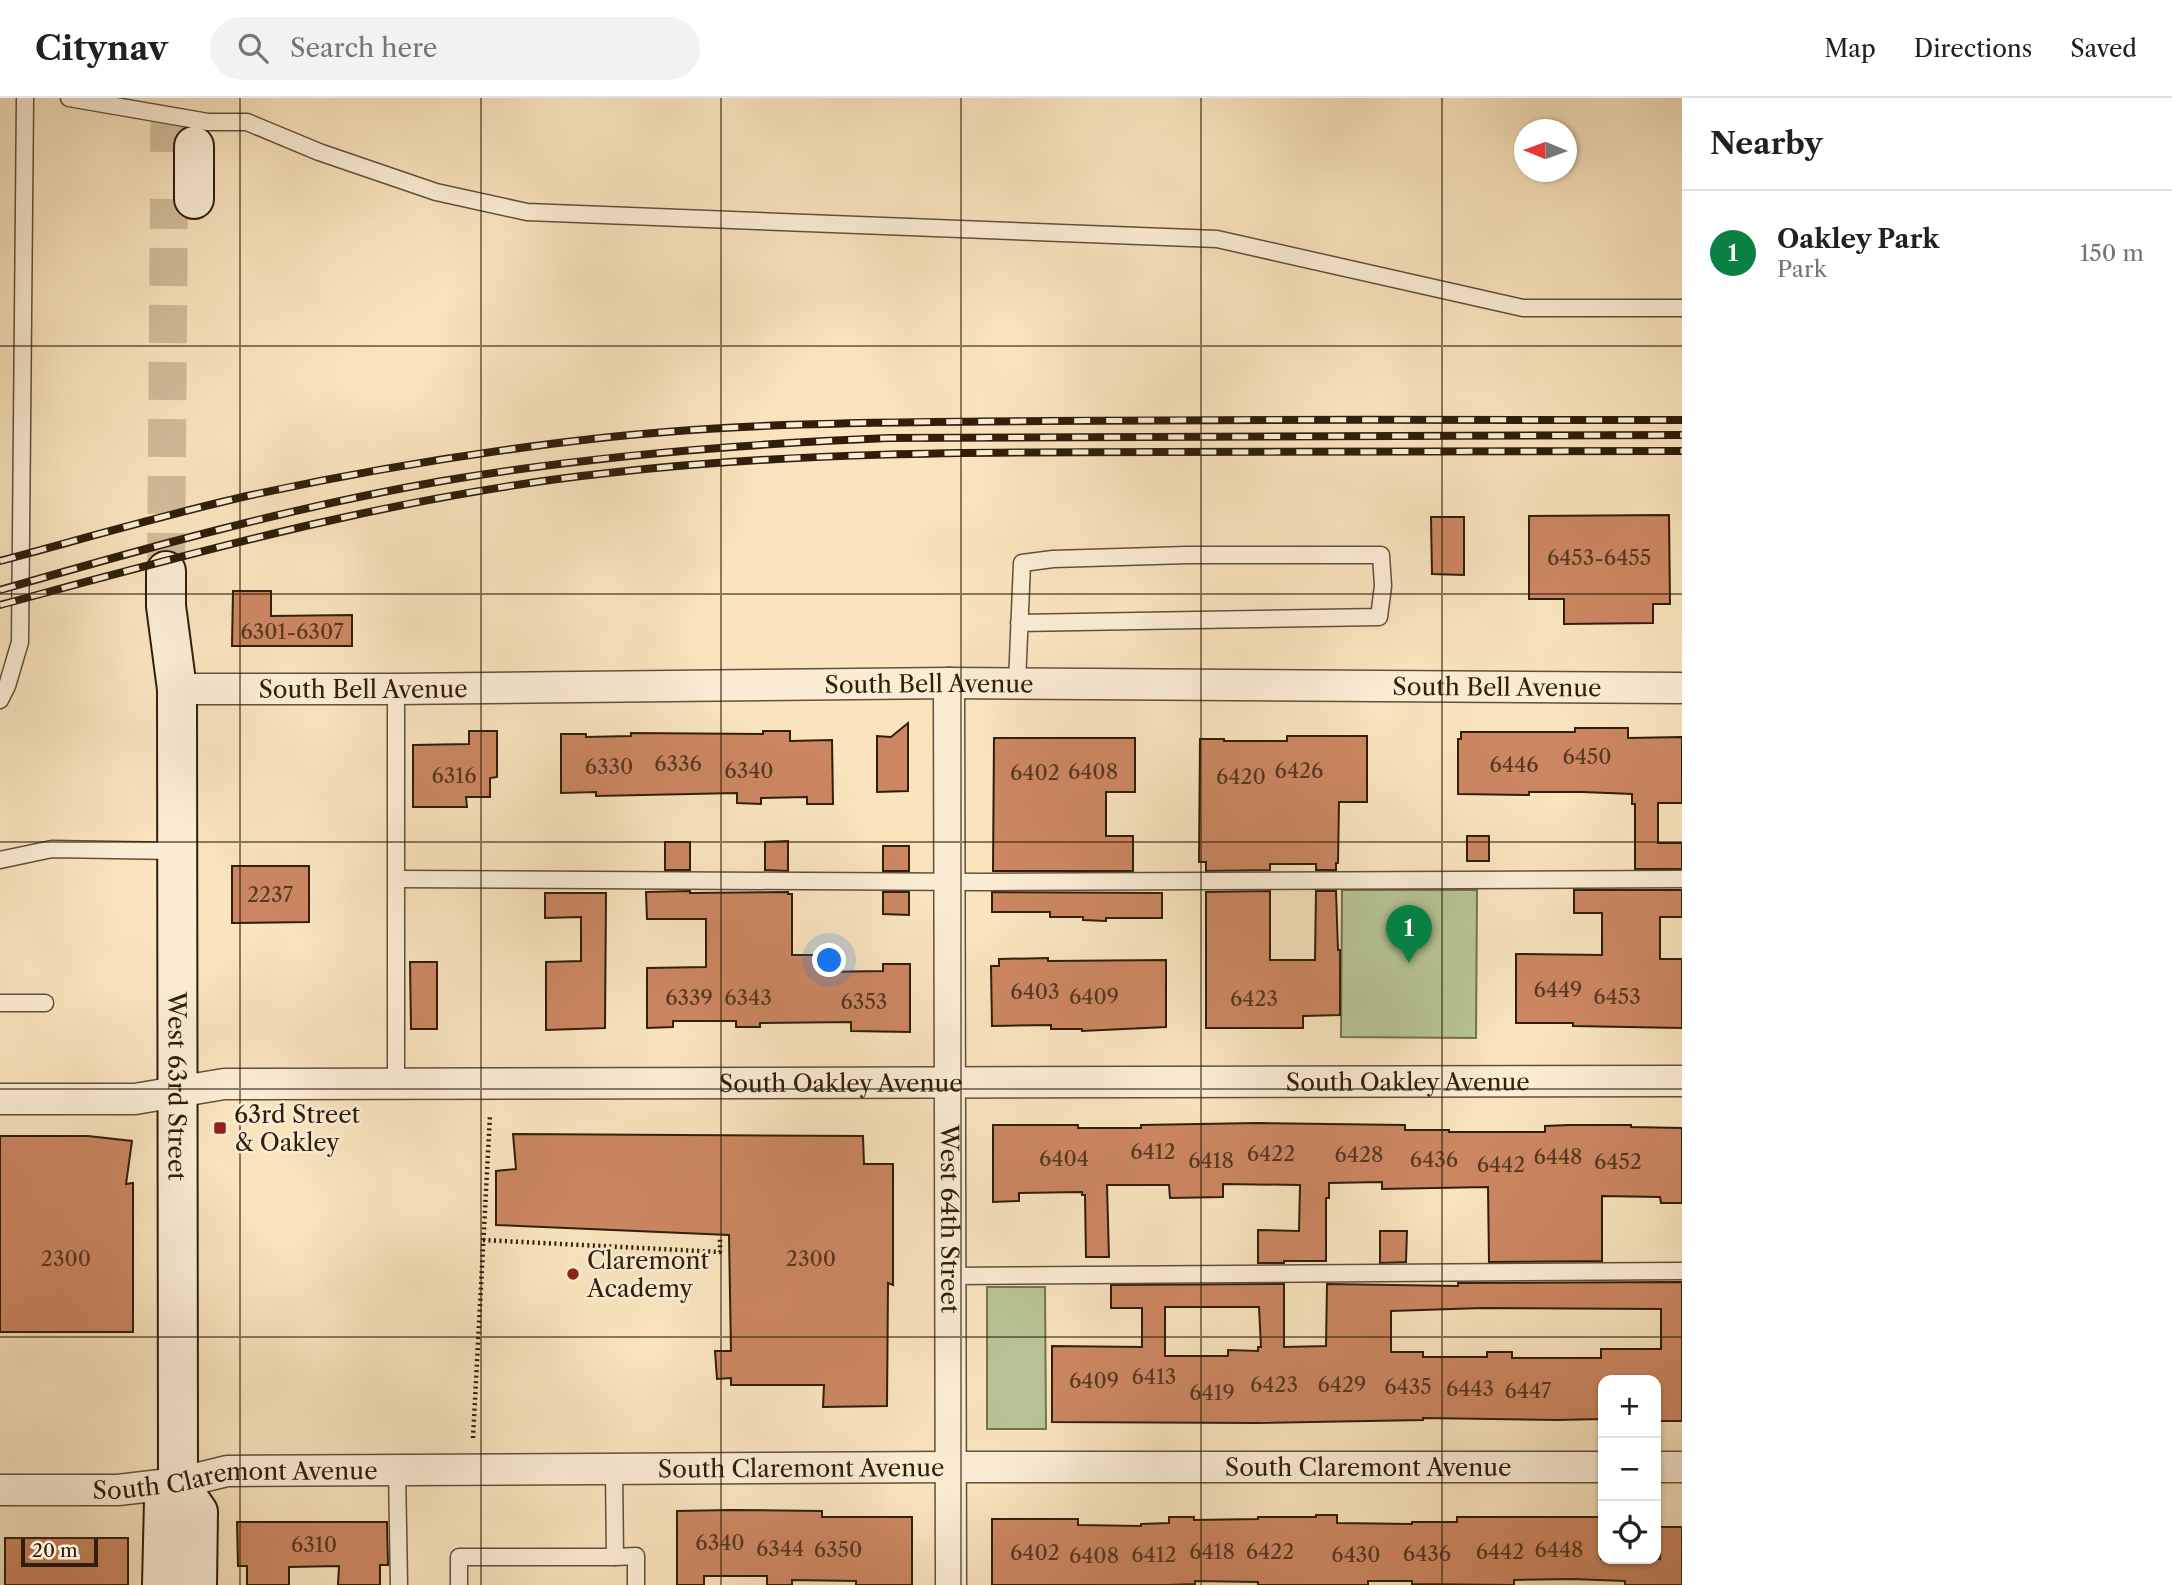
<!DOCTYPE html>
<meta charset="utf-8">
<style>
:root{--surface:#fff;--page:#f2f2f2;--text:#202124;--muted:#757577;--line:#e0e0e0;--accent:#0b8043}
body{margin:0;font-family:"Libre Caslon Text",serif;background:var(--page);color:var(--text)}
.controls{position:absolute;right:21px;bottom:21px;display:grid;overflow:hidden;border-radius:14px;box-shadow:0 2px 5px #0004}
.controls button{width:63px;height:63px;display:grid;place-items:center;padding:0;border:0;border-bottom:2px solid var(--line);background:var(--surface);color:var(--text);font:35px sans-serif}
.compass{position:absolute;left:1514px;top:21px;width:63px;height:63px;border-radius:50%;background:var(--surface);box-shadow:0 2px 5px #0004;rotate:271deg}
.scale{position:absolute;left:21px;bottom:18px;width:77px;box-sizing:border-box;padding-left:7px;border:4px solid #2f1e0a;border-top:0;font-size:19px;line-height:24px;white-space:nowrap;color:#2f1e0a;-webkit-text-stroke:5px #fbedd5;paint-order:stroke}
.you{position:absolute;left:830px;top:863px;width:24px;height:24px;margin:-18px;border:5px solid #fff;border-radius:50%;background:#1a73e8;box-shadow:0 0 0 10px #1a73e833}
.badge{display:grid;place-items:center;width:46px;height:46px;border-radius:50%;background:var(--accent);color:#fff;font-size:23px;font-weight:700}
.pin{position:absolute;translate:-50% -58px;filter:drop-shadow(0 2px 4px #0008)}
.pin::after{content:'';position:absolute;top:37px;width:24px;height:21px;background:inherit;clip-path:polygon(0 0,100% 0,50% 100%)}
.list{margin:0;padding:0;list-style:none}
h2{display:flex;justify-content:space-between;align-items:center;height:91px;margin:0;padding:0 28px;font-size:30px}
h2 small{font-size:23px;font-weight:400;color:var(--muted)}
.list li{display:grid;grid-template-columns:46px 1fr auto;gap:21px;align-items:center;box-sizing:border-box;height:126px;padding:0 28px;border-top:2px solid var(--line)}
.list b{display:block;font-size:26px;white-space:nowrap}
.list p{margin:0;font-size:23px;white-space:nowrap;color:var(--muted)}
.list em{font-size:23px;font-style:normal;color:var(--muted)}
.icon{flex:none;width:38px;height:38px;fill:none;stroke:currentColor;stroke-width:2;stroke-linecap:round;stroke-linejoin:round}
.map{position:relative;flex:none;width:1682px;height:1487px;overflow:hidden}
header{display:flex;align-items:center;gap:42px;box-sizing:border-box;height:98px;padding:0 35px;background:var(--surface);border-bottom:2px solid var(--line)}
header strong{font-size:33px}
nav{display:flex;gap:38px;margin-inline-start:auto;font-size:24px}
.search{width:490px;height:63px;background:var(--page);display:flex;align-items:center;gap:18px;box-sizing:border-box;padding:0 24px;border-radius:38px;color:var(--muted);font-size:26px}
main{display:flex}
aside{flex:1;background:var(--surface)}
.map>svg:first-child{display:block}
</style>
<header>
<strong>Citynav</strong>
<div class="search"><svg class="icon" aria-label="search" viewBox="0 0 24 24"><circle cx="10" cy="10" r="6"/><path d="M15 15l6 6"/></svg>Search here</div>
<nav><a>Map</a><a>Directions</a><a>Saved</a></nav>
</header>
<main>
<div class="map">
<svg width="1682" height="1487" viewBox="0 0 1682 1487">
<rect width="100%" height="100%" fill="#f9e4be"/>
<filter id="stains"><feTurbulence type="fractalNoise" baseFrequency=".00286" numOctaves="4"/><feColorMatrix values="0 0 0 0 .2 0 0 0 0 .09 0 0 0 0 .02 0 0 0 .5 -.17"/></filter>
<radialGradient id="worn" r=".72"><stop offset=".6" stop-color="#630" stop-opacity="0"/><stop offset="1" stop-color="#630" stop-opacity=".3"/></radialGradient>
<g fill="#b8c596" stroke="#747250" stroke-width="2">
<path d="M1342,792H1477L1476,940L1341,939Z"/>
<path d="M987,1189H1045L1046,1331H987Z"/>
</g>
<g fill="#cc8762" stroke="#2f1e0a" stroke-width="2" fill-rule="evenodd">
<path d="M1669,417L1670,506H1653V525L1564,526V501H1529V418Z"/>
<path d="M1431,419H1464V477L1432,476Z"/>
<path d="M233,493H271V518L352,517V548H232Z"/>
<path d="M908,625V693L877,694V638L891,639Z"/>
<path d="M1575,630H1628V640L1682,639V705H1658V745H1682V771H1635V706H1632V696L1583,694H1529V697L1458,696V641H1461V634H1575Z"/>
<path d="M469,633H497V679L490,680V699H466L467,709H413V647L469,646Z"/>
<path d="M763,633H790V643L832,642L833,706H807V699L761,700V706L737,705V695L596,698V694L561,695V636H586V639L631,638V635L763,636Z"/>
<path d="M1287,638H1367V704H1339L1338,765H1336V772H1316V766H1270V772L1206,773V764H1199L1200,641H1224V643H1287Z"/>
<path d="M994,640H1135V694H1106V738H1133V773H993Z"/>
<rect x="1467" y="738" width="22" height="25"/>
<path d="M788,743V773L765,772V744Z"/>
<rect x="665" y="744" width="25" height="28"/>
<rect x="883" y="748" width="26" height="25"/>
<path d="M232,768H309V824L232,825Z"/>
<path d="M1574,792H1682V819H1660V861H1682V930L1573,928V925H1516V856L1602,857V815H1574Z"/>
<path d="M690,793V795L788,794V796H792V857H819V874L883,873V866H910V934L851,933V924L760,925V929H736V923H673V929L647,930V870L706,869V821H647L646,794Z"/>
<path d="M1270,793V862H1315L1316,793H1336L1338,852H1340V917L1303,918V930H1206V794Z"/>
<path d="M883,794H909V817L883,816Z"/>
<path d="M992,794L1162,795V820H1106V823L1083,822V819H1050V814H992Z"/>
<path d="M545,795H606L605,930L546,932V864L581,863V819L545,820Z"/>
<path d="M1048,860V863L1166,862V929L1082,933V931H1051V927L992,928L991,868H999V861Z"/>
<path d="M410,864H437V931H411Z"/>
<path d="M1258,1025L1405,1027V1032H1449V1034H1545V1028L1569,1027H1631V1029L1682,1030V1105H1661L1660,1099L1602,1098V1163L1489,1164L1488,1089L1382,1091V1084L1329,1085V1100H1326V1163H1284V1165H1258V1132L1299,1133L1300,1087L1223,1086V1099L1170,1100L1169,1087H1107L1109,1159H1086L1085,1097H1082V1094L1019,1095V1103L993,1104V1027H1078V1030H1141V1027Z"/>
<path d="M513,1036L863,1038L864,1066H893V1187L888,1185L887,1308L823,1309L824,1287H731V1280L717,1281L715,1253H731L729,1137L496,1127V1073L516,1071Z"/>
<path d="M0,1038H88L132,1043L126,1086L133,1085V1234H0Z"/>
<path d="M1380,1133H1407L1406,1164L1380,1165Z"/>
<path d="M1682,1184V1323H1656V1282H1603V1321L1556,1322L1423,1320V1322L1255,1325L1052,1324V1248L1142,1249V1210H1111V1187L1284,1186V1249L1326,1248L1327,1186L1458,1188V1185ZM1165,1209H1259L1261,1249H1258V1253L1228,1252V1258H1165ZM1483,1210L1661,1211V1251H1601V1260H1512V1254H1487V1259H1423V1254H1391V1213Z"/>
<path d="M732,1412L822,1413V1419H912V1487H856V1483L792,1482V1487H767V1478H704V1487H677V1413Z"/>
<path d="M1316,1417H1337V1425L1412,1426V1424H1457V1419H1601V1461H1660V1429H1682V1487H1625V1483L1571,1481L1514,1482V1487L1412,1486V1483H1368V1487H1258V1484L1195,1483V1486L1167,1487H992V1421H1078V1427L1141,1428V1426L1169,1425V1419H1194V1422L1258,1421V1419H1316Z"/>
<path d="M237,1424H387L388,1467H380V1487H338L339,1468L289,1469V1487H247V1468H238Z"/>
<rect x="5" y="1440" width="123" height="47"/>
</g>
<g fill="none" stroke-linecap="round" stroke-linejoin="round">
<g stroke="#d1bc9a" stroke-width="38" stroke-dasharray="38 19" stroke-linecap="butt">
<path d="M169,54L170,0"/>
<path d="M166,473L169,101"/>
</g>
<g stroke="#625037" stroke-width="19">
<g id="service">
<path d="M69,0L208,24H247L319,54L436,94L527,114L1217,141L1523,210H1682"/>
<path d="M1017,585L1022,465L1053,461L1187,457H1381L1383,488L1379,519L1019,525"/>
<path d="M0,602L7,588L20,544L25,0"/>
<path d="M0,762L52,751L177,753"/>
<path d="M397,781L983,784L1682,781"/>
<path d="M0,905H45"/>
<path d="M396,985V591"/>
<path d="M950,1178L1682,1173"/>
<path d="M397,1372L399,1487"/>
<path d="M615,1459L636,1458V1487"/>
<path d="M459,1487V1459H615L614,1371"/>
</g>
</g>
<g stroke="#625037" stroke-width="33">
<g id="minor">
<path id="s1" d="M949,585L951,1487"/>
<path id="s2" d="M177,591H396L949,585L1682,590"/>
<path id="s3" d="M0,1001H135L224,986L1682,983"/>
<path d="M1656,1369H1682"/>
<path id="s4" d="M0,1392H118L178,1385L227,1373L951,1369H1603"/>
</g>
</g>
<g stroke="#2f1e0a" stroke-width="42">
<g id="secondary">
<path d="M194,101V48"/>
<path id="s5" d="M166,473V508L177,591L178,1385L198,1414L197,1487"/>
<path d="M162,1487L164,1402L178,1385"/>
</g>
</g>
<g stroke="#2f1e0a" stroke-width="4.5" stroke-dasharray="2 3.5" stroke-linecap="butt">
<path d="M483,1142L720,1154V1140"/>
<path d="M473,1340L490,1017"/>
</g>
<use href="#service" stroke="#fbedd5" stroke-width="16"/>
<use href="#minor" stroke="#fbedd5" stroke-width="30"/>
<use href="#secondary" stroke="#fbedd5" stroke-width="38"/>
<g stroke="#2f1e0a" stroke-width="8">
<g id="rail">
<path d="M0,463C82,441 164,417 247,398C353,375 460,357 566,344C724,324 884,324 1043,323C1256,321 1469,322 1682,322"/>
<path d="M0,492C146,450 292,409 442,383C590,358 739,346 889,340L1682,337"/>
<path d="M0,507C200,453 401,397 608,375C792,354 976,354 1162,354C1335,354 1509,353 1682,353"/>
</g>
</g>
<use href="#rail" stroke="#fbedd5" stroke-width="5" stroke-dasharray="16" stroke-linecap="butt"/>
</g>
<path fill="none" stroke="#2f1e0a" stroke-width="2" stroke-opacity="0.55" d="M240,0V1487M481,0V1487M721,0V1487M961,0V1487M1201,0V1487M1442,0V1487M0,248H1682M0,496H1682M0,744H1682M0,991H1682M0,1239H1682"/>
<g fill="#8f2418" stroke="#fbedd5" stroke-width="2.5">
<rect x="213" y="1023" width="14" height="14" rx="3.5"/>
<circle cx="573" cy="1176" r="7"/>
</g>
<g text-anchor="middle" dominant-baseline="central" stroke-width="5" stroke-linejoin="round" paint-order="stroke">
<g font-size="21" fill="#563820">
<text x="1599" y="459">6453-6455</text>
<text x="292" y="533">6301-6307</text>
<text x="1587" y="658">6450</text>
<text x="678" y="665">6336</text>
<text x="1514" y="666">6446</text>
<text x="609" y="668">6330</text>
<text x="749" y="672">6340</text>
<text x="1299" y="672">6426</text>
<text x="1093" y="673">6408</text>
<text x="1035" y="674">6402</text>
<text x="454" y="677">6316</text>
<text x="1241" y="678">6420</text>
<text x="270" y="796">2237</text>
<text x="1558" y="891">6449</text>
<text x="1035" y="893">6403</text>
<text x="1094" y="898">6409</text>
<text x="1617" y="898">6453</text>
<text x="689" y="899">6339</text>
<text x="748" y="899">6343</text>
<text x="1254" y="900">6423</text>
<text x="864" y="903">6353</text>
<text x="1153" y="1053">6412</text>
<text x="1271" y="1055">6422</text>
<text x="1359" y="1056">6428</text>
<text x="1558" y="1058">6448</text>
<text x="1064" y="1060">6404</text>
<text x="1434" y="1061">6436</text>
<text x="1211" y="1062">6418</text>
<text x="1618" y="1063">6452</text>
<text x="1501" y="1066">6442</text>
<text x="66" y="1160">2300</text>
<text x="811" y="1160">2300</text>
<text x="1154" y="1278">6413</text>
<text x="1094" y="1282">6409</text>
<text x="1274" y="1286">6423</text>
<text x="1342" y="1286">6429</text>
<text x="1408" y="1288">6435</text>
<text x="1470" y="1290">6443</text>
<text x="1528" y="1292">6447</text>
<text x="1212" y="1294">6419</text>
<text x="720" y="1444">6340</text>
<text x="314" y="1446">6310</text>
<text x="780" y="1450">6344</text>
<text x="838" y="1451">6350</text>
<text x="1559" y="1451">6448</text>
<text x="1212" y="1453">6418</text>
<text x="1270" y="1453">6422</text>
<text x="1500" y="1453">6442</text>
<text x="1035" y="1454">6402</text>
<text x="1427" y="1455">6436</text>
<text x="1154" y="1456">6412</text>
<text x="1356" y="1456">6430</text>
<text x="1094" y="1457">6408</text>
</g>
<g font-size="24" fill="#2f1e0a" stroke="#fbedd5">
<text stroke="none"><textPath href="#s2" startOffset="752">South Bell Avenue</textPath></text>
<text stroke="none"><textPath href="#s2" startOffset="1320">South Bell Avenue</textPath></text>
<text stroke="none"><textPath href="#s2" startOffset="186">South Bell Avenue</textPath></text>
<text stroke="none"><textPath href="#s3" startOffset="1409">South Oakley Avenue</textPath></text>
<text stroke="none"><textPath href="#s3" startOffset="842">South Oakley Avenue</textPath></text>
<text stroke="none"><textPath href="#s5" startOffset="516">West 63rd Street</textPath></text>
<text stroke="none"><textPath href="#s1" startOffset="536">West 64th Street</textPath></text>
<text stroke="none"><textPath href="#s4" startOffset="1370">South Claremont Avenue</textPath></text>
<text stroke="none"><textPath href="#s4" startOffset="803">South Claremont Avenue</textPath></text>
<text stroke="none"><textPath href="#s4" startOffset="236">South Claremont Avenue</textPath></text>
</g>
<g font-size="24" fill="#2f1e0a" stroke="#fbedd5" text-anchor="start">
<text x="234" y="1016">63rd Street<tspan x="234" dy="28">&amp; Oakley</tspan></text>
<text x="587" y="1162">Claremont<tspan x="587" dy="28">Academy</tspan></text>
</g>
</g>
<rect width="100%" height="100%" filter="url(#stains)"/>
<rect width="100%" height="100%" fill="url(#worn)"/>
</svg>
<div class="controls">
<button>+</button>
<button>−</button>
<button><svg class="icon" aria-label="locate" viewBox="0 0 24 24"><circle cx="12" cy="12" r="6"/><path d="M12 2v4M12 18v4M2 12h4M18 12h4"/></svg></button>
</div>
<svg class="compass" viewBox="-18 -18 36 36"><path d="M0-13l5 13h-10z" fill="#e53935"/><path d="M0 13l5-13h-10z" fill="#757577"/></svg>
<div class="scale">20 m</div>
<div class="you"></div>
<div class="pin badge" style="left:1409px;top:865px">1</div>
</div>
<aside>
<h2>Nearby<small></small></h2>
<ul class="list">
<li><span class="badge">1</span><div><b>Oakley Park</b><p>Park</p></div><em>150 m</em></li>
</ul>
</aside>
</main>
